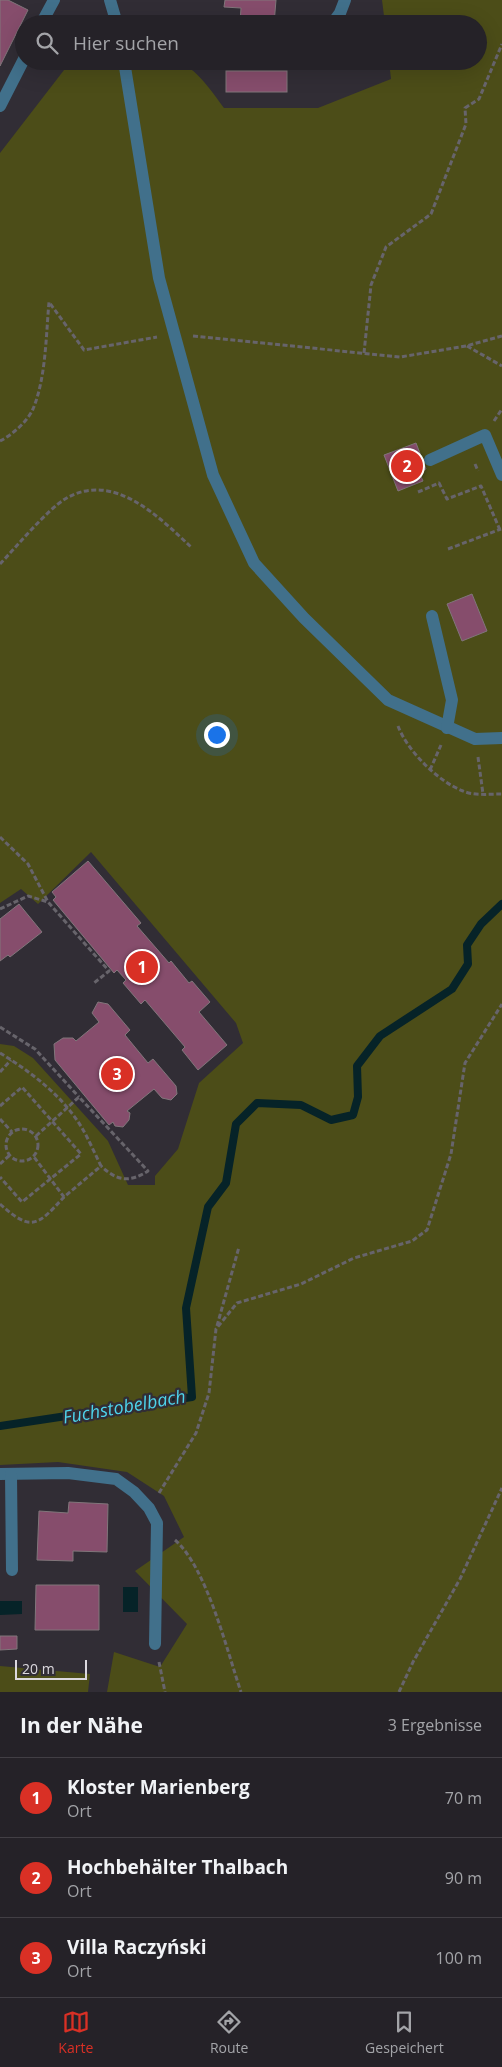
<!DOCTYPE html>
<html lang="de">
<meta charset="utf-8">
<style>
:root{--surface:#252228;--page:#312f34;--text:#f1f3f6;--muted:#a3a4a8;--line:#423f45;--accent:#d93025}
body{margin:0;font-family:"Open Sans",sans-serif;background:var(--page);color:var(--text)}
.scale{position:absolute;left:15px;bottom:12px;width:72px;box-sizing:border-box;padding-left:5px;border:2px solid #dbd8de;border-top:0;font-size:14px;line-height:18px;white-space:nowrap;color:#dbd8de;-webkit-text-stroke:4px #312d35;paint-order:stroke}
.you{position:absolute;left:216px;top:734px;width:18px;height:18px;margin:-12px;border:4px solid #fff;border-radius:50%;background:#1a73e8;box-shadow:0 0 0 8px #1a73e833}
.badge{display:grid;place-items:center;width:32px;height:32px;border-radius:50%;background:var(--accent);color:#fff;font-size:16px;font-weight:700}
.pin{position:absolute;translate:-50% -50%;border:2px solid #fff;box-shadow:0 1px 5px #0006}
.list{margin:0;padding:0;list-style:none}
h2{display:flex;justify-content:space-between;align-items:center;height:65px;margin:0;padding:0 20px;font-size:21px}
h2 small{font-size:16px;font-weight:400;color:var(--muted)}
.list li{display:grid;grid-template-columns:32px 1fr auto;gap:15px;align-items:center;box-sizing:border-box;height:80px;padding:0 20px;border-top:1px solid var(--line)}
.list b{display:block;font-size:19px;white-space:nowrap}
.list p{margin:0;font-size:16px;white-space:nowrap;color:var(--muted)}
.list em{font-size:16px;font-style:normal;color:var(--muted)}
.icon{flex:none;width:28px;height:28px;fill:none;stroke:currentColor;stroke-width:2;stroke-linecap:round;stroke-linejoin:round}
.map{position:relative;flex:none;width:502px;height:1692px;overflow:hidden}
.search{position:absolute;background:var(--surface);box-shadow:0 5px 20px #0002;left:15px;right:15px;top:15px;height:55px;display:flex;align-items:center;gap:12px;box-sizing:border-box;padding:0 18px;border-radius:28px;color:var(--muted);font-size:19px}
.sheet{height:305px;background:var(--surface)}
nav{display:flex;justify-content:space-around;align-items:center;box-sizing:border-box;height:70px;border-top:1px solid var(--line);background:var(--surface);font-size:14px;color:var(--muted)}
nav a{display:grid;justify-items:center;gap:2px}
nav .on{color:var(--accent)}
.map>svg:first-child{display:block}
</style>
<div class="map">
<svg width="502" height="1692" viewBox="0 0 502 1692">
<rect width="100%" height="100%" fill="#312d35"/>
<g fill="#4c4d18">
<path d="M382,0H502V1692H107L114,1652L160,1667L187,1624L135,1571L184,1537L164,1496L127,1472L58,1462L0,1465V1044L14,1046L33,1058L108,1141L128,1185H155V1176L178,1149L199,1083L243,1043L236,1023L91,852L38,904L21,889L0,903V153L71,61H176C196,67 212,92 224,108H318L391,79L389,61H478V24H385Z"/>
<path d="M0,1666L90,1674L88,1692H0Z"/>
</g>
<g fill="#062328">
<rect x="123" y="1587" width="15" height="25"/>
<path d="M0,1601H22V1614L0,1615Z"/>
</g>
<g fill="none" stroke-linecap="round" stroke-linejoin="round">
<path stroke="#062328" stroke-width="8" d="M0,1426L192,1397L186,1308L208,1207L226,1183L236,1124L257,1103L301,1105L331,1120L353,1115L358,1097L357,1066L380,1036L452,989L468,964L467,945L481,924L502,904"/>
</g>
<g fill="#864d6c" stroke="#81767b">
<path d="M0,0H8L28,10L0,66Z"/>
<path d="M225,0H276L274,24L240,23L241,8L224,7Z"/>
<rect x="226" y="71" width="61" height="21"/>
<path d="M416,443L426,469L419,472L423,481L398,491L384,455Z"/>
<path d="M472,594L487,631L462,641L447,604Z"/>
<path d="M88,861L141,923L137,926L169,963L171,961L189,983L192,981L210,1002L199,1012L227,1045L198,1070L182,1050L185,1047L145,1000L141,1004L123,983L126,980L117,970L114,973L53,900L56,897L52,892Z"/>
<path d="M19,904L42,932L10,957L8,955L0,961V919Z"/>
<path d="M98,1002L108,1004L130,1030L125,1035L148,1063L153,1059L176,1086L177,1094L171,1100L162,1098L154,1089L127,1111L130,1113L129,1120L123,1127L115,1126L113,1122L109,1125L55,1060L54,1044L63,1038H73L76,1041L99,1022L92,1013Z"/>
<path d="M69,1502L108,1504L107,1552L73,1551V1561L37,1560L39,1511L68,1513Z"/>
<path d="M36,1585H99V1630H35Z"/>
<path d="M0,1636H17V1649L0,1650Z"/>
</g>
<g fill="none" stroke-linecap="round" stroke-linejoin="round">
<g stroke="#67646b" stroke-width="3" stroke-dasharray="5 2.5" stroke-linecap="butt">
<path d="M193,336L400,357L466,346L502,336"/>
<path d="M467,346L502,366"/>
<path d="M364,353L371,285L386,247L431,214L466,124L465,108L479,99L502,44"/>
<path d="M494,421L502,409"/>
<path d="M0,441C12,435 27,422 33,409C46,378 46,335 49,302L84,350L157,337"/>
<path d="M475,464L478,471"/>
<path d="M418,492L439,483L447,499L481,486L500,530"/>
<path d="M448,549L501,529"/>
<path d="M0,564C17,546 46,511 65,499C113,470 159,517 191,547"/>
<path d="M398,726C407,750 437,781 463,791C474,796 490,794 502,794"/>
<path d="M478,757L483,794"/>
<path d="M430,770L441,745"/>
<path d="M0,837L28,864L48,902"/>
<path d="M0,909L28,896L48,902L109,971L94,983"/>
<path d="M0,1027L35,1049L79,1097"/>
<path d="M0,1053C31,1072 63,1096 82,1128C89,1140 95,1154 101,1166L64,1197L34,1157"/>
<path d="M0,1072L11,1060"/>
<path d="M0,1106L22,1087L81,1154L22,1202L0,1177"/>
<path d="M0,1119L12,1132"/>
<circle cx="22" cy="1145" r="16"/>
<path d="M36,1136L79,1097L148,1171C129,1183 117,1181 101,1166"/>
<path d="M0,1164L10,1155"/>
<path d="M0,1204C32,1233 38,1225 64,1197"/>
<path d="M217,1326L239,1247"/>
<path d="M159,1493L196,1433L209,1393L216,1329L237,1303L301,1284L354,1258L412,1241L427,1230L451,1154L465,1063L502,1004"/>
<path d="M175,1540C207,1568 227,1651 241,1692"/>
<path d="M159,1662L165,1692"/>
<path d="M399,1692L413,1662L460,1579L502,1488"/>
</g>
<g stroke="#41708b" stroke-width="12">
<path d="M110,0L117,24"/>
<path d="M41,24L54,0"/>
<path d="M332,24L340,13L345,0"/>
<path d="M124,61L159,278L213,475L254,563L304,618L388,700L475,739L502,738"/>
<path d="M0,106L24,59"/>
<path d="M430,460L485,435L502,475"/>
<path d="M432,616L452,700L447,728"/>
<path d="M0,1474L68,1473L116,1479L134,1492L149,1508L157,1523L155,1644"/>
<path d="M11,1474L12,1570"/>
</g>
</g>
<g text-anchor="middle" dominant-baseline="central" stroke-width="4.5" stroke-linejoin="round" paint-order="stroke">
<g font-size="18" font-style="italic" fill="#4ed3eb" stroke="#312d35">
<text transform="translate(124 1406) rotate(-10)">Fuchstobelbach</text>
</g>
</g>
</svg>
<div class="scale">20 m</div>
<div class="you"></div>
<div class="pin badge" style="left:142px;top:967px">1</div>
<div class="pin badge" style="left:407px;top:466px">2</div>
<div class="pin badge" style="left:117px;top:1074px">3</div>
<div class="search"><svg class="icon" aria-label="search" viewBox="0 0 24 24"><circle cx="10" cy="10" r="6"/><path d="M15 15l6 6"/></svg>Hier suchen</div>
</div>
<section class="sheet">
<h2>In der Nähe<small>3 Ergebnisse</small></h2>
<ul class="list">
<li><span class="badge">1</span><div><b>Kloster Marienberg</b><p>Ort</p></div><em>70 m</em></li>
<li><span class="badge">2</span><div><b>Hochbehälter Thalbach</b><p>Ort</p></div><em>90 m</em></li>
<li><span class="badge">3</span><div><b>Villa Raczyński</b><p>Ort</p></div><em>100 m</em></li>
</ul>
</section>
<nav>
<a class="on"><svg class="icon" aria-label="map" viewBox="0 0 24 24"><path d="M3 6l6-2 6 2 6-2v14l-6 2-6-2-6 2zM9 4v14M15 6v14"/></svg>Karte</a>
<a><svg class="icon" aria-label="directions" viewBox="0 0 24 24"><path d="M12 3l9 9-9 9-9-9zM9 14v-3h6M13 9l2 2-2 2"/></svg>Route</a>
<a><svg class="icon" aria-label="saved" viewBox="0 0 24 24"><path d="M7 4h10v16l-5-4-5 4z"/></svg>Gespeichert</a>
</nav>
